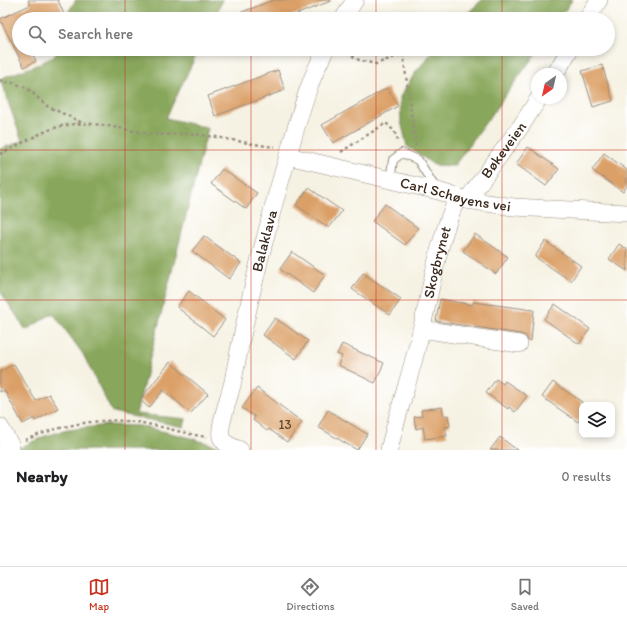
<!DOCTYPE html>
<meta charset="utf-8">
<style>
:root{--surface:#fff;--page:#f6f6f6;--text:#202124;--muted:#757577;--line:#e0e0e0;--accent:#c8321e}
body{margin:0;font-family:Itim,sans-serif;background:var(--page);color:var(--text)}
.controls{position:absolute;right:12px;bottom:12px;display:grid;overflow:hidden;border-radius:8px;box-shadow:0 2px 6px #0003}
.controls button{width:36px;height:36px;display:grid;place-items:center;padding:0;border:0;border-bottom:1px solid var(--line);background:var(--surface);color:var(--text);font:20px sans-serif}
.compass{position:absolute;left:531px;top:68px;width:36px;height:36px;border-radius:50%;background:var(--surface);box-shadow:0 2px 6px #0003;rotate:214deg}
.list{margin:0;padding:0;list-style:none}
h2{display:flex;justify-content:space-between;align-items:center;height:52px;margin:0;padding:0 16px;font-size:17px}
h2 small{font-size:13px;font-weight:400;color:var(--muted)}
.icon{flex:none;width:22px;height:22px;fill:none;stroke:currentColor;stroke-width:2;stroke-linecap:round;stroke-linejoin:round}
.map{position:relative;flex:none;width:627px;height:450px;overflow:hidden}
.search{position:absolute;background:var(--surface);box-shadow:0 2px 6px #0003;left:12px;right:12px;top:12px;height:44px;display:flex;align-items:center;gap:10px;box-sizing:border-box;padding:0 14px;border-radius:22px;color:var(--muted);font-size:15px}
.sheet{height:116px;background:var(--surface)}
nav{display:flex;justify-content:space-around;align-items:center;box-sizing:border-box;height:56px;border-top:1px solid var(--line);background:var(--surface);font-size:11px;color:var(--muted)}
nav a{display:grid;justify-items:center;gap:2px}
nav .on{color:var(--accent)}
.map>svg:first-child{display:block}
</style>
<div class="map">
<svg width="627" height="450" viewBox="0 0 627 450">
<rect width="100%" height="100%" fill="#fff"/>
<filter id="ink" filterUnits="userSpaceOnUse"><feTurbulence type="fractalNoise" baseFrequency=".025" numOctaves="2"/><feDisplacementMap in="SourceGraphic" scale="8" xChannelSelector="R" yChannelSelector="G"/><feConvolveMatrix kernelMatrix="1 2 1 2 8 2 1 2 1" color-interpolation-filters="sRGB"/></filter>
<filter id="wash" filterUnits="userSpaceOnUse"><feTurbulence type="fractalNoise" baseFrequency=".012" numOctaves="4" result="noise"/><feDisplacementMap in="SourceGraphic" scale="16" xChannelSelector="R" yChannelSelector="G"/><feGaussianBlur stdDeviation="0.9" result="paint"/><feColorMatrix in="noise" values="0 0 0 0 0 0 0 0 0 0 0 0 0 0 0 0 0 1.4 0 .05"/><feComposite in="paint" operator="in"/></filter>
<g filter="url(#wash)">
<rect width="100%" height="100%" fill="#f6f2e3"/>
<g fill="#89a75b" stroke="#62683c">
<path d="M76,0H223L213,19H66L65,17Z"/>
<path d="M482,0H572L559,19H461Z"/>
<path d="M62,49H199L166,118L208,128L136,414L186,419L184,427L112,412L83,354L53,313L26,330L0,291V149L22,141L0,79C20,70 46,65 62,49Z"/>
<path d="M435,49H539L454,166L434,165L407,146L401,121L400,97L415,73Z"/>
<path d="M108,425L140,426L187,437L230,450H15L45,436L68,430Z"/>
</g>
<g id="blocks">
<g fill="#dba067">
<path d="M28,0H58L66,19H19V49H30L36,61L24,67L0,19L30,5Z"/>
<path d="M274,0H331V1L284,19H226V18Z"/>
<path d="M602,65L613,101L593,107L582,71Z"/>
<path d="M278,70L285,90L215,116L208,96Z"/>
<path d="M387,88L398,106L333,143L322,125Z"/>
<path d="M528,147L559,169L546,186L516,164Z"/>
<path d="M604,153L627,170V186L623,192L592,170Z"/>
<path d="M222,169L257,193L246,209L211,184Z"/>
<path d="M309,188L342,211L329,228L296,205Z"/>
<path d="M385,204L418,228L405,245L372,221Z"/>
<path d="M475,234L508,257L496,274L463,251Z"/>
<path d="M204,236L241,263L229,279L192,251Z"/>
<path d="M545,241L581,266L571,281L535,257Z"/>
<path d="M619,244L627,249V271L609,259Z"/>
<path d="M292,252L325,275L313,293L280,269Z"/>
<path d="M363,273L401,299L390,315L352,289Z"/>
<path d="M189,291L225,320L213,336L177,307Z"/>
<path d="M440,299L472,305L473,302L534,310L531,341H528L526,336L521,334L436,321Z"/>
<path d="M555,304L590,329L579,344L544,319Z"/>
<path d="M275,318L308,341L296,359L263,335Z"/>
<path d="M342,344L384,363L375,383L338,365L342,356L337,354Z"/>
<path d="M170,362L208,394L191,413L163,390L149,408L140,400Z"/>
<path d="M14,364L36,401L49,394L58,408L35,421L34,418L23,424L4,390L0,392V372Z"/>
<path d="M496,379L503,384L505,381L527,396L515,412L509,407L508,409L486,393Z"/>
<path d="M553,382L582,402V416L578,422L542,397Z"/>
<path d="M257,388L302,422L287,442L269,429L267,431L253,420L255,417L242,408Z"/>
<path d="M442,407L444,416L448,415L450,426L445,427L447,436L425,439L423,427L416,429L414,417L422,416L421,410Z"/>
<path d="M328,410L367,434L357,450L318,427Z"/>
<path d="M500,437L517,450H490Z"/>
</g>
</g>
</g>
<g filter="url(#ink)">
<use href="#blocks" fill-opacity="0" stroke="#988e80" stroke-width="1"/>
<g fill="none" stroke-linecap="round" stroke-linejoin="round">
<g stroke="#988e80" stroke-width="10">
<path id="lane" d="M390,181L393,160L402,153L418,160L436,189"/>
</g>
<g stroke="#988e80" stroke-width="18">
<g id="street">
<path d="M343,19L355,0"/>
<path d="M587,19L599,0"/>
<path d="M555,74L570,49"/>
<path id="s1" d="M288,156L438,191L467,200L514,207L627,213"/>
<path id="s2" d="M467,200L521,126L539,98"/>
<path d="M421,329L519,344"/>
<path d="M0,427L11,446L4,450"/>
<path id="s3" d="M240,450C233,447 224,445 221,437C218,427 231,392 233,381C248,302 267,225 290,148C300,115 309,80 326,49"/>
<path id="s4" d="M389,450C398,411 411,374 420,335C431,291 438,238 458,197"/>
</g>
</g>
<g stroke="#988e80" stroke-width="2.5" stroke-dasharray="3 3" stroke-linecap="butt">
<path d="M342,49L359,60L376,64L416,49"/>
<path d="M403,54L416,148"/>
<path d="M0,80L4,82L14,83L27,88L47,106L83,123"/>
<path d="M341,152L386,123L394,131L399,143"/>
<path d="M0,154C21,145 45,128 67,125C95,120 123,130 151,134C164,136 178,133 191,134C219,136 247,144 275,147"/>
<path d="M25,440C59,426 98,417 135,422C160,425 183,434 207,437"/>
</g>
<use href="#lane" stroke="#fff" stroke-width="8"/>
<use href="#street" stroke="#fff" stroke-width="17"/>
</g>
</g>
<path fill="none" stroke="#c8321e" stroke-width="1" stroke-opacity="0.55" d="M125,0V19M251,0V19M376,0V19M502,0V19M125,49V450M251,49V450M376,49V450M502,49V450M0,150H627M0,300H627"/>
<g text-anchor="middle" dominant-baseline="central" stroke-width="3.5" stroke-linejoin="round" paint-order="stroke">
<g font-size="13" fill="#634830">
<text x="285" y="424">13</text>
</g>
<g font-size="15" fill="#3b2a1e" stroke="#fff">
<text stroke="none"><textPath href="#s2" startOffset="62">Bøkeveien</textPath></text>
<text stroke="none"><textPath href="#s1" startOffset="172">Carl Schøyens vei</textPath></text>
<text stroke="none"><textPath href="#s3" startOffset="225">Balaklava</textPath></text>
<text stroke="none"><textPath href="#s4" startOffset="194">Skogbrynet</textPath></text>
</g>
</g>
</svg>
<div class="controls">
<button><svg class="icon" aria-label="layers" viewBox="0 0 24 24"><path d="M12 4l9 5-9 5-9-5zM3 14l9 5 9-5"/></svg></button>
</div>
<svg class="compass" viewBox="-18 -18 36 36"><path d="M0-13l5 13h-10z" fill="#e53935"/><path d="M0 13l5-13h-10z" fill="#757577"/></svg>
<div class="search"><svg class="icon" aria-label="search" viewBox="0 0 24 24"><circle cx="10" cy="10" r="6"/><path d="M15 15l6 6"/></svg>Search here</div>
</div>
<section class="sheet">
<h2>Nearby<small>0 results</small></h2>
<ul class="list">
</ul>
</section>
<nav>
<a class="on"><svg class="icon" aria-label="map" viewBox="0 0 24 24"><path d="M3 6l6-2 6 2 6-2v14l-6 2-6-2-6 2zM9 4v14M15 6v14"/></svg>Map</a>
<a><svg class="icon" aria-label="directions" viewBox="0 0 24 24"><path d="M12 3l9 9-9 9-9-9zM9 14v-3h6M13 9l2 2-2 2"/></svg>Directions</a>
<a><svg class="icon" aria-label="saved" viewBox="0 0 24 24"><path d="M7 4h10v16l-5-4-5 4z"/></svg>Saved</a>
</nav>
